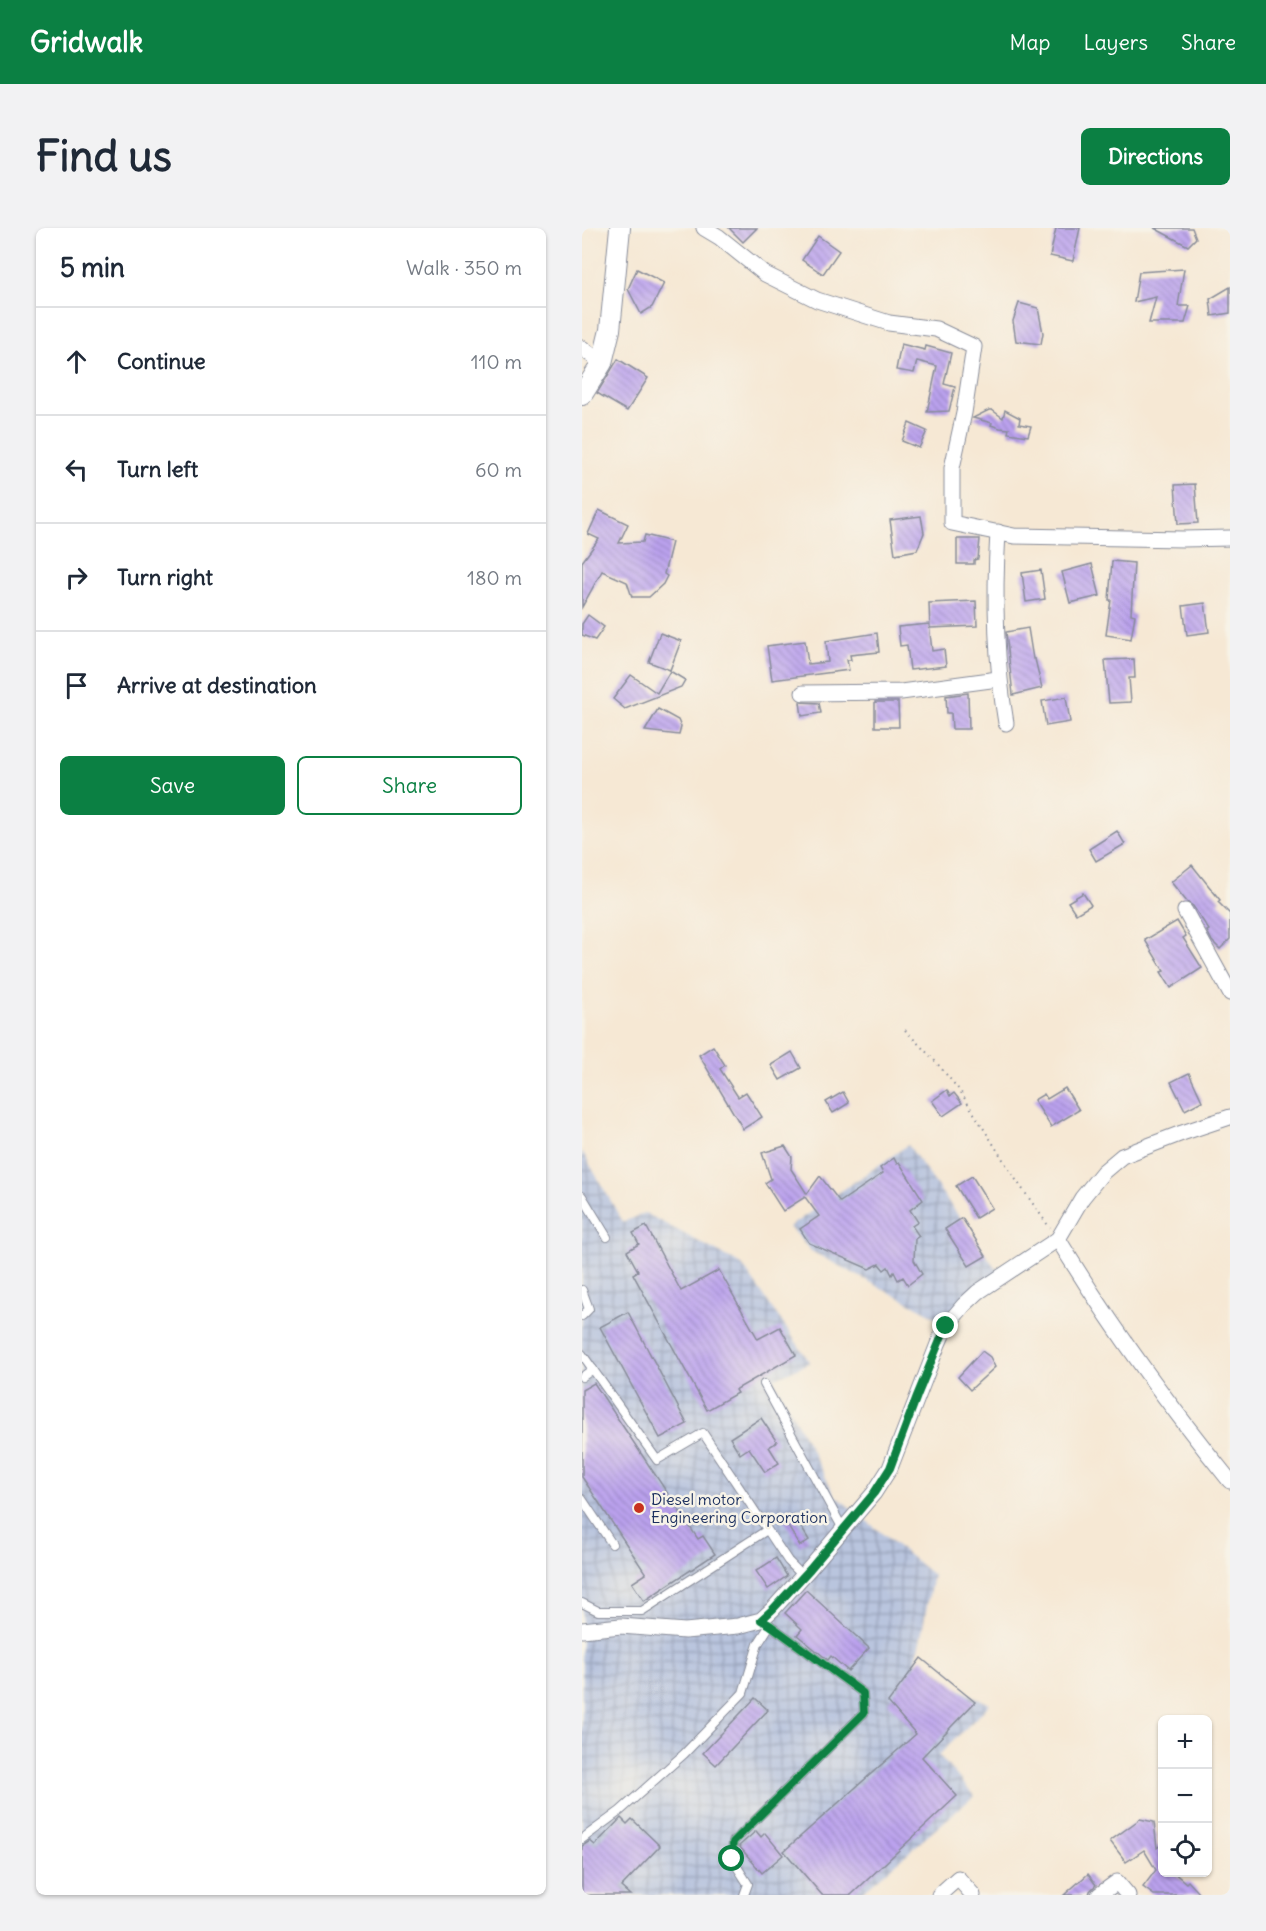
<!DOCTYPE html>
<meta charset="utf-8">
<style>
:root{--surface:#fff;--page:#f2f2f3;--text:#1f2937;--muted:#747a83;--line:#e0e1e3;--accent:#0b8043}
body{margin:0;font-family:Delius,sans-serif;background:var(--page);color:var(--text)}
.controls{position:absolute;right:18px;bottom:18px;display:grid;overflow:hidden;border-radius:9px;box-shadow:0 2px 4px #0004}
.controls button{width:54px;height:54px;display:grid;place-items:center;padding:0;border:0;border-bottom:2px solid var(--line);background:var(--surface);color:var(--text);font:30px sans-serif}
.stop{position:absolute;width:18px;height:18px;margin:-14px;border:4px solid #0b8043;border-radius:50%;background:#fff}
.stop.end{background:#0b8043;border-color:#fff;box-shadow:0 2px 6px #0008}
.list{margin:0;padding:0;list-style:none}
h2{display:flex;justify-content:space-between;align-items:center;height:78px;margin:0;padding:0 24px;font-size:26px}
h2 small{font-size:20px;font-weight:400;color:var(--muted)}
.list li{display:grid;grid-template-columns:39px 1fr auto;gap:18px;align-items:center;box-sizing:border-box;height:108px;padding:0 24px;border-top:2px solid var(--line)}
.list b{display:block;font-size:22px;white-space:nowrap}
.list em{font-size:20px;font-style:normal;color:var(--muted)}
.actions{display:flex;gap:12px;padding:18px 24px}
.actions a{flex:1;padding:14px 0;border:2px solid var(--accent);border-radius:9px;text-align:center;font-size:21px;color:var(--accent)}
.actions .main{background:var(--accent);color:#fff}
.icon{flex:none;width:33px;height:33px;fill:none;stroke:currentColor;stroke-width:2;stroke-linecap:round;stroke-linejoin:round}
.map{position:relative;flex:none;width:648px;height:1667px;overflow:hidden;border-radius:9px}
header{display:flex;align-items:center;gap:36px;box-sizing:border-box;height:84px;padding:0 30px;background:var(--accent);color:#fff}
header strong{font-size:28px}
nav{display:flex;gap:33px;margin-inline-start:auto;font-size:21px}
.intro{display:flex;align-items:center;justify-content:space-between;box-sizing:border-box;height:144px;padding:0 36px}
h1{margin:0;font-size:42px}
.button{padding:15px 27px;border-radius:9px;background:var(--accent);color:#fff;font-size:21px;font-weight:700}
main{display:flex;gap:36px;padding:0 36px}
aside{flex:1;background:var(--surface);border-radius:9px;box-shadow:0 2px 4px #0004}
.map>svg:first-child{display:block}
</style>
<header>
<strong>Gridwalk</strong>
<nav><a>Map</a><a>Layers</a><a>Share</a></nav>
</header>
<div class="intro"><h1>Find us</h1><a class="button">Directions</a></div>
<main>
<aside>
<h2>5 min<small>Walk · 350 m</small></h2>
<ul class="list">
<li><svg class="icon" aria-label="ahead" viewBox="0 0 24 24"><path d="M12 20V5M6 11l6-6 6 6"/></svg><div><b>Continue</b></div><em>110 m</em></li>
<li><svg class="icon" aria-label="left" viewBox="0 0 24 24"><path d="M17 20v-9H6M10 6l-5 5 5 5"/></svg><div><b>Turn left</b></div><em>60 m</em></li>
<li><svg class="icon" aria-label="right" viewBox="0 0 24 24"><path d="M7 20v-9h11M14 6l5 5-5 5"/></svg><div><b>Turn right</b></div><em>180 m</em></li>
<li><svg class="icon" aria-label="arrive" viewBox="0 0 24 24"><path d="M6 21V4h12l-3 4 3 4H6"/></svg><div><b>Arrive at destination</b></div></li>
</ul>
<div class="actions"><a class="main">Save</a><a>Share</a></div>
</aside>
<div class="map">
<svg width="648" height="1667" viewBox="0 0 648 1667">
<defs>
<pattern id="industrial-grid" width="8" height="8" patternUnits="userSpaceOnUse" patternTransform="scale(1.5)"><rect width="8" height="8" fill="#b9c5de"/><path d="M0 4h8M4 0v8" fill="none" stroke="#96a0b7"/></pattern>
<pattern id="building-back-hatch" width="6" height="6" patternUnits="userSpaceOnUse" patternTransform="scale(1.5)"><rect width="6" height="6" fill="#bba2ee"/><path d="M-1 5l2 2M0 0l6 6M5-1l2 2" fill="none" stroke="#9784c4"/></pattern>
</defs>
<rect width="100%" height="100%" fill="#f7f3e8"/>
<filter id="ink" filterUnits="userSpaceOnUse"><feTurbulence type="fractalNoise" baseFrequency=".0167" numOctaves="2"/><feDisplacementMap in="SourceGraphic" scale="12" xChannelSelector="R" yChannelSelector="G"/><feConvolveMatrix kernelMatrix="1 2 1 2 8 2 1 2 1" color-interpolation-filters="sRGB"/></filter>
<filter id="wash" filterUnits="userSpaceOnUse"><feTurbulence type="fractalNoise" baseFrequency=".008" numOctaves="4" result="noise"/><feDisplacementMap in="SourceGraphic" scale="24" xChannelSelector="R" yChannelSelector="G"/><feGaussianBlur stdDeviation="1.35" result="paint"/><feColorMatrix in="noise" values="0 0 0 0 0 0 0 0 0 0 0 0 0 0 0 0 0 1.4 0 .05"/><feComposite in="paint" operator="in"/></filter>
<g filter="url(#wash)">
<rect width="100%" height="100%" fill="#f6e8d4"/>
<g fill="url(#industrial-grid)">
<path d="M326,917L419,1048L364,1097L345,1084L229,1023L207,999Z"/>
<path d="M0,923L41,994L63,985L160,1037L228,1134L192,1151L253,1267L351,1347L333,1439L408,1476L357,1527L392,1568L277,1667H0Z"/>
</g>
<g id="blocks">
<g fill="url(#building-back-hatch)">
<path d="M147,0H175L161,14Z"/>
<path d="M474,0H498L491,33L468,28Z"/>
<path d="M572,0H610L614,10L606,18Z"/>
<path d="M236,8L257,23L241,46L220,32Z"/>
<path d="M55,41L82,55L70,79L59,86L46,61Z"/>
<path d="M602,41L596,78H608L603,95H567L574,69L552,74L557,44Z"/>
<path d="M648,59V85L630,88L628,71Z"/>
<path d="M437,75L456,80L461,105L459,116L434,113L431,93Z"/>
<path d="M319,116L343,122L344,118L369,125L362,156L373,159L367,183L345,184L355,138L335,133L332,145L314,142Z"/>
<path d="M36,131L66,150L45,183L15,165Z"/>
<path d="M407,182H410L421,190L423,182L438,190L437,196L449,198L446,208L426,205L427,201L418,200L409,197L410,195L391,190Z"/>
<path d="M327,195L345,203L337,220L320,213Z"/>
<path d="M613,256L616,295L596,296L593,257Z"/>
<path d="M17,282L46,296L37,315L61,314L63,307L90,314L82,346L85,348L81,356L67,369H50L45,354L20,343L0,379V334L17,311L6,306Z"/>
<path d="M339,288L342,305L335,322L313,326L308,292Z"/>
<path d="M375,311H398L396,331L392,332V336H375Z"/>
<path d="M530,333L552,335L549,386L553,387L549,411L524,407L529,372H527Z"/>
<path d="M510,336L518,368L488,375L480,344Z"/>
<path d="M459,342L463,371L444,374L440,345Z"/>
<path d="M394,373L395,398L348,400L347,375Z"/>
<path d="M623,375L627,404L605,407L601,378Z"/>
<path d="M6,387L22,399L13,412L0,407V396Z"/>
<path d="M347,396L350,423L362,421L364,438L328,442L325,417L318,418L316,399Z"/>
<path d="M446,400L451,431H453L460,460L431,467L424,404Z"/>
<path d="M78,405L99,413L88,442L67,434Z"/>
<path d="M295,405L297,424L268,427L269,432H265L267,442L190,452L185,418L223,413L226,436L246,434L244,413Z"/>
<path d="M552,431L553,450H547L549,474L527,475L523,432Z"/>
<path d="M88,443L103,452L99,459L43,481L31,471L49,447L75,465Z"/>
<path d="M386,465L387,501H370L369,485H365L364,468Z"/>
<path d="M484,469L488,494L464,498L460,473Z"/>
<path d="M218,474L237,475L239,485L220,488Z"/>
<path d="M293,474H316L317,499H293Z"/>
<path d="M76,481L96,492L99,499L97,507L63,503Z"/>
<path d="M535,603L543,616L514,633L507,621Z"/>
<path d="M610,637L638,672L636,674L648,686V711L638,721L630,713L625,703L627,702L611,678L605,674L589,654Z"/>
<path d="M501,665L509,677L494,686L486,674Z"/>
<path d="M595,693L604,708L601,710L620,740L589,760L579,744L582,743L563,712Z"/>
<path d="M131,818L143,837L138,841L156,869L164,864L180,889L161,901L117,827Z"/>
<path d="M210,824L219,840L198,852L189,837Z"/>
<path d="M607,845L620,873L603,882L589,854Z"/>
<path d="M483,860L497,882L469,899L452,872L462,866L465,871Z"/>
<path d="M365,862L368,868L372,865L380,875L361,888L350,873Z"/>
<path d="M261,864L267,875L251,885L244,874Z"/>
<path d="M203,918L210,929L209,941L225,966L238,948L258,974L301,945L298,940L312,930L315,936L317,934L341,972L328,982L336,994L330,998L337,1008L333,1011L332,1032L340,1046L326,1057L321,1049L316,1052L312,1044L310,1047L306,1039L302,1042L297,1036L287,1041L227,1015L218,1001L237,988L223,969L201,983L183,955L189,951L180,925Z"/>
<path d="M390,948L410,980L394,990L374,958Z"/>
<path d="M380,990L404,1028L387,1038L363,1001Z"/>
<path d="M64,998L99,1063L137,1042L176,1111L198,1099L214,1127L153,1162L155,1165L125,1182L51,1046L56,1043L45,1023L57,1016L51,1005Z"/>
<path d="M46,1084L105,1196L78,1210L18,1099Z"/>
<path d="M400,1123L408,1129L413,1139L388,1162L376,1149Z"/>
<path d="M12,1155L116,1311L121,1308L133,1326L62,1373L50,1355L64,1346L0,1249V1162Z"/>
<path d="M179,1190L195,1214L187,1219L197,1235L183,1244L167,1220L158,1226L148,1210Z"/>
<path d="M211,1286L227,1312L218,1318L202,1292Z"/>
<path d="M194,1330L205,1348L186,1361L174,1343Z"/>
<path d="M224,1362L287,1420L266,1443L249,1428L246,1432L215,1407L220,1401L203,1385Z"/>
<path d="M339,1430L393,1474L340,1529L375,1568L269,1667H240L202,1623L334,1506L306,1474Z"/>
<path d="M173,1470L186,1482L134,1537L121,1525Z"/>
<path d="M39,1590L45,1596L50,1591L78,1618L39,1659L48,1667H0V1618L8,1613L13,1617Z"/>
<path d="M558,1591L572,1594L575,1620L580,1616V1644H591L604,1655L606,1653L619,1667H572L561,1659L574,1642L562,1622L544,1634L528,1613Z"/>
<path d="M174,1603L179,1609L183,1605L201,1627L180,1645L157,1618Z"/>
<path d="M506,1646L514,1657L508,1663L507,1667H482Z"/>
</g>
</g>
</g>
<g filter="url(#ink)">
<use href="#blocks" fill-opacity="0" stroke="#888c99" stroke-width="1.5"/>
<g fill="none" stroke-linecap="round" stroke-linejoin="round">
<g stroke="#888c99" stroke-width="10">
<g id="service">
<path d="M0,968L25,1009"/>
<path d="M0,1062L7,1081L0,1088"/>
<path d="M0,1126L75,1232L121,1205L206,1333L221,1348"/>
<path d="M0,1149L11,1141"/>
<path d="M182,1156L261,1301"/>
<path d="M0,1271L30,1316"/>
<path d="M0,1375L16,1383H60L185,1302"/>
<path d="M0,1611L38,1583L102,1526L161,1465L176,1416L188,1397"/>
<path d="M162,1667L166,1656L150,1631L151,1614L282,1485L281,1465L188,1397L179,1392"/>
</g>
</g>
<g stroke="#888c99" stroke-width="17">
<g id="minor">
<path d="M122,0L137,9L183,46L235,72L307,95L354,101L392,119L382,185L370,240V295L432,308L601,311L648,310"/>
<path d="M0,120L20,135"/>
<path d="M416,304C412,370 413,431 424,495"/>
<path d="M221,465L319,464L416,451"/>
<path d="M603,683L648,765"/>
<path d="M476,1011C528,1097 584,1174 648,1253"/>
<path d="M0,1402L39,1398L103,1403L156,1398L179,1392L191,1381L228,1340L292,1265L308,1240L356,1116L364,1098L382,1077L396,1064L476,1011L500,970L521,944L540,928L600,905L648,889"/>
<path d="M357,1667L376,1650L391,1667"/>
<path d="M517,1667L535,1654L546,1667"/>
</g>
</g>
<g stroke="#888c99" stroke-width="22">
<path id="tertiary" d="M0,167L20,135L28,102L38,0"/>
</g>
<path stroke="#888c99" stroke-width="2" stroke-dasharray="1.5 4.5" stroke-linecap="butt" d="M323,802L354,834L378,863L432,949L468,1000"/>
<use href="#service" stroke="#fff" stroke-width="8"/>
<use href="#minor" stroke="#fff" stroke-width="15"/>
<use href="#tertiary" stroke="#fff" stroke-width="20"/>
</g>
</g>
<g fill="none" stroke-linecap="round" stroke-linejoin="round" filter="url(#ink)">
<path stroke="#0b8043" stroke-width="8" d="M150,1631L151,1614L282,1485L281,1465L188,1397L179,1392L191,1381L228,1341L292,1265L308,1240L335,1168L364,1098"/>
</g>
<circle fill="#c8321e" stroke="#f7f3e8" stroke-width="2" cx="57" cy="1280" r="6"/>
<g text-anchor="middle" dominant-baseline="central" stroke-width="5" stroke-linejoin="round" paint-order="stroke">
<g font-size="16" fill="#1b2f5e" stroke="#f7f3e8" text-anchor="start">
<text x="69" y="1271">Diesel motor<tspan x="69" dy="18">Engineering Corporation</tspan></text>
</g>
</g>
</svg>
<div class="controls">
<button>+</button>
<button>−</button>
<button><svg class="icon" aria-label="locate" viewBox="0 0 24 24"><circle cx="12" cy="12" r="6"/><path d="M12 2v4M12 18v4M2 12h4M18 12h4"/></svg></button>
</div>
<div class="stop" style="left:150px;top:1631px"></div>
<div class="stop end" style="left:364px;top:1098px"></div>
</div>
</main>
